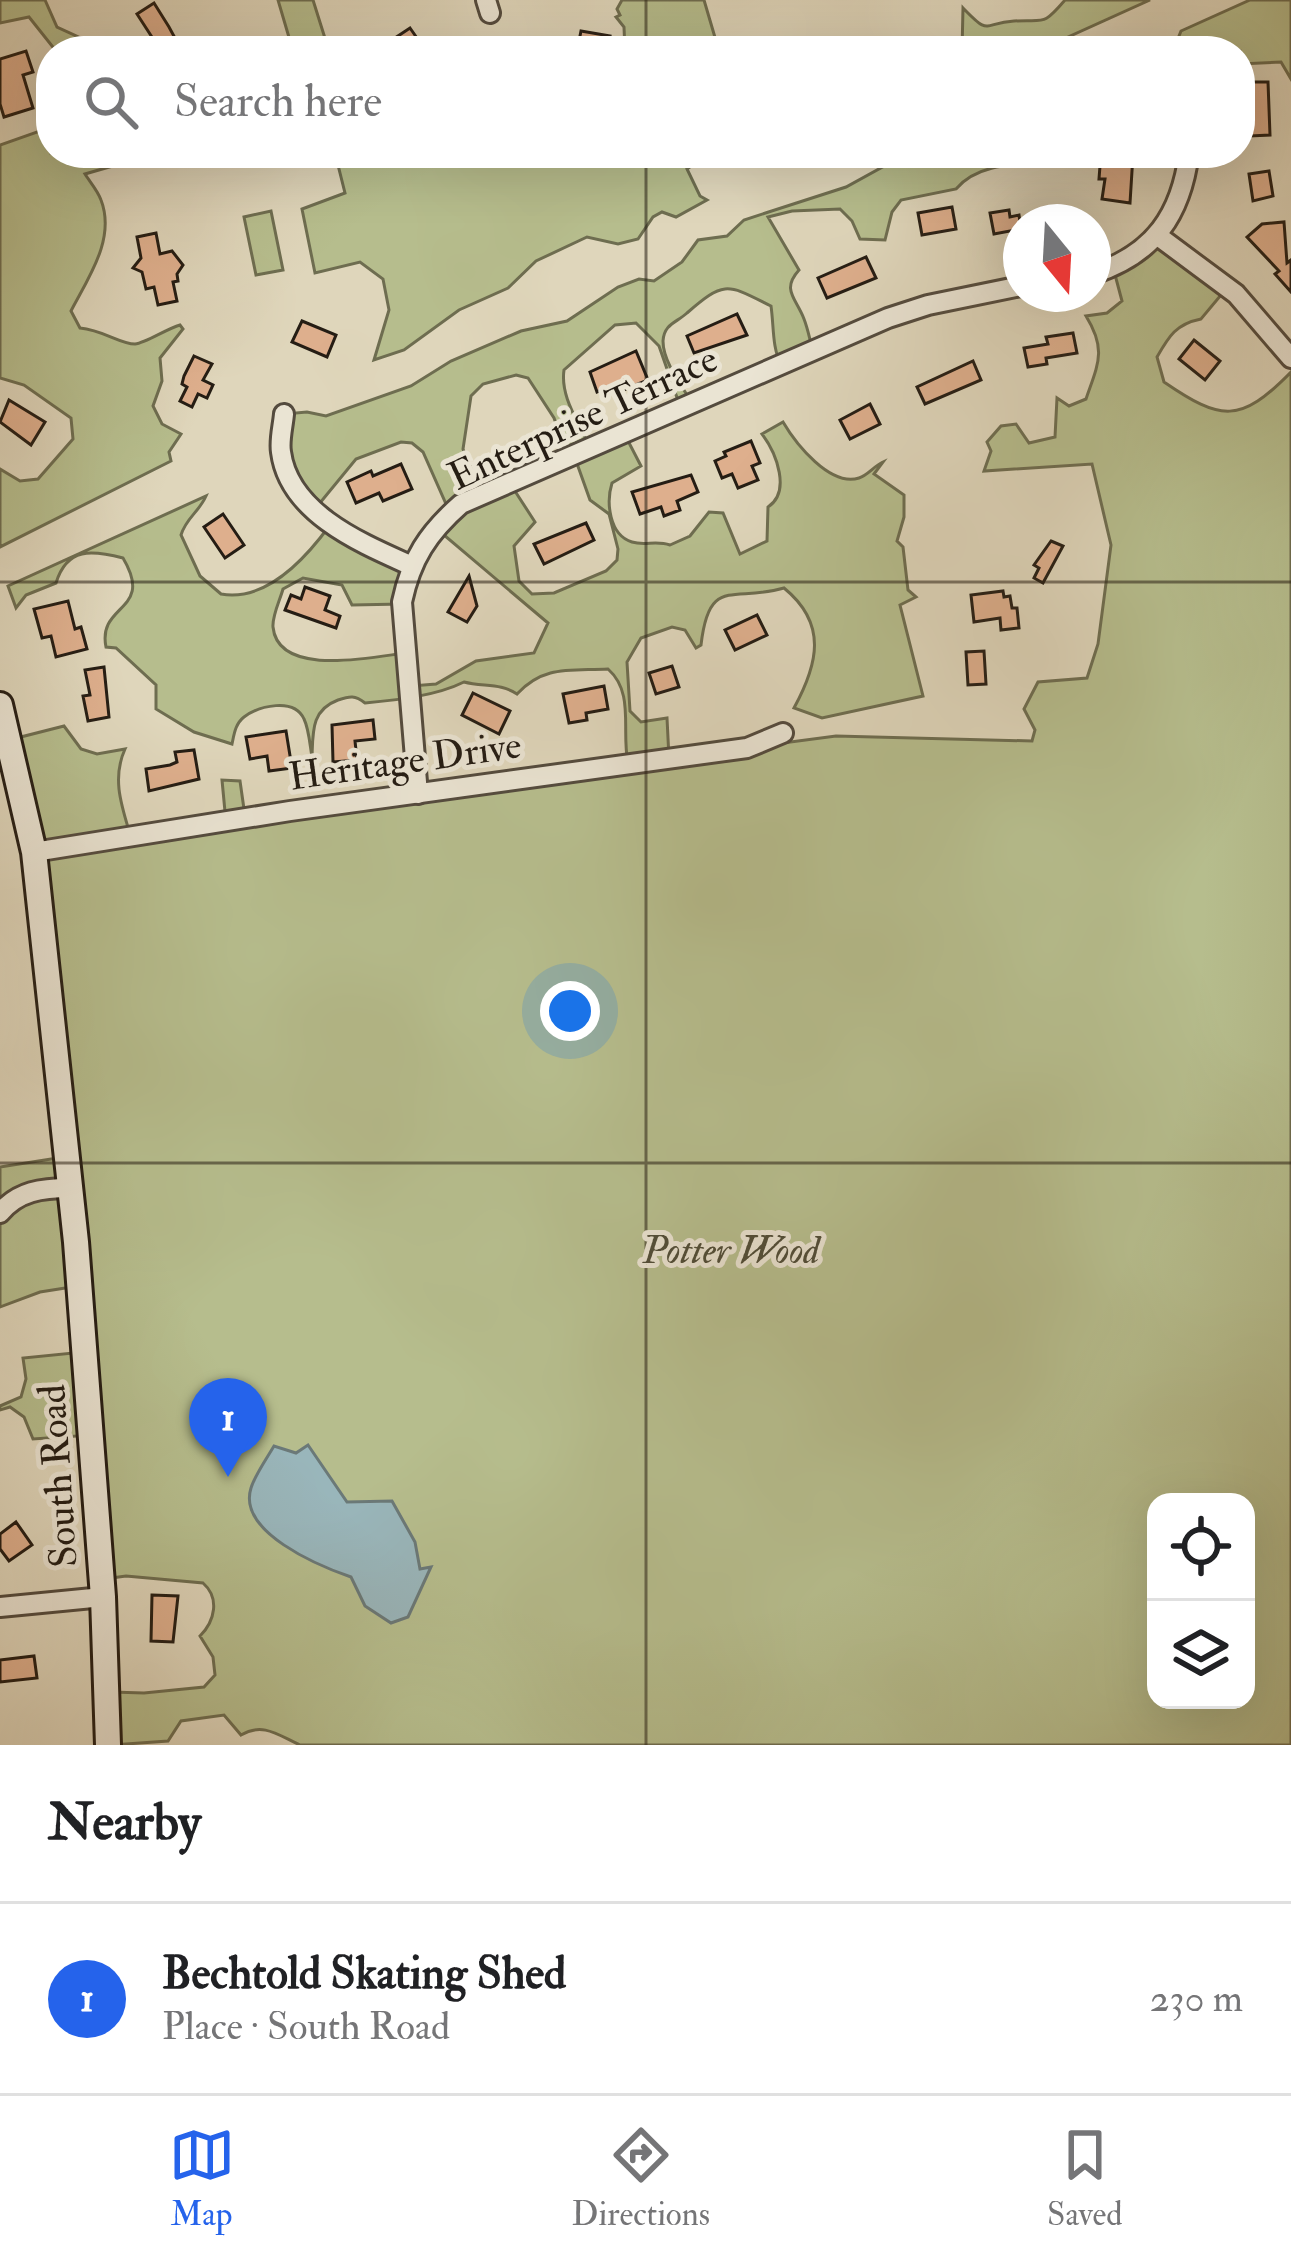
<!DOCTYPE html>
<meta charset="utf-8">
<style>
:root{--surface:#fff;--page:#f2f2f2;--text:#202124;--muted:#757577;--line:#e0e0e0;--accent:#2563eb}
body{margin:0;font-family:"IM FELL Double Pica",serif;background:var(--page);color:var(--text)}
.controls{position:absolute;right:36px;bottom:36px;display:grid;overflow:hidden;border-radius:24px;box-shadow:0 12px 48px #0002}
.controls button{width:108px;height:108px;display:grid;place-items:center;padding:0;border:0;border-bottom:3px solid var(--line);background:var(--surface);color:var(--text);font:60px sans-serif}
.compass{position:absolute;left:1003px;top:204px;width:108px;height:108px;border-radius:50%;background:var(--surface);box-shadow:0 12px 48px #0002;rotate:162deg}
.you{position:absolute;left:570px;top:1011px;width:42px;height:42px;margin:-30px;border:9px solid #fff;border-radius:50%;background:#1a73e8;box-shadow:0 0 0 18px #1a73e833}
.badge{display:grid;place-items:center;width:78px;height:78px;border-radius:50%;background:var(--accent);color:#fff;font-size:39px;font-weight:700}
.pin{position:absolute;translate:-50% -99px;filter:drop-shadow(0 3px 6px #0008)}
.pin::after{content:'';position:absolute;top:63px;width:42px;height:36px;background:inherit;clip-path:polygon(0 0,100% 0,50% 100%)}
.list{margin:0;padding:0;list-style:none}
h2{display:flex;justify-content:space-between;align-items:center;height:156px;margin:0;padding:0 48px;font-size:51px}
h2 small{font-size:39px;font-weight:400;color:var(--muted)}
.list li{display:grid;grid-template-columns:78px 1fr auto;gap:36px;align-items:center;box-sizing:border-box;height:192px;padding:0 48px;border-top:3px solid var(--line)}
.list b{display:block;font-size:45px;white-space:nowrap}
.list p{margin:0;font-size:39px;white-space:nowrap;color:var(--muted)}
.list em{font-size:39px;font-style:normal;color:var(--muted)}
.icon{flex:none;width:66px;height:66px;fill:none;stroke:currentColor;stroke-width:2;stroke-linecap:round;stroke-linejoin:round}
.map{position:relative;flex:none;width:1291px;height:1745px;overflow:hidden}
.search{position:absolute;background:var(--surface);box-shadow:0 12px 48px #0002;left:36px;right:36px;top:36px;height:132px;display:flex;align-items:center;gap:30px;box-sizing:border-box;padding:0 42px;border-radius:48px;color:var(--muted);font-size:45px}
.sheet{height:348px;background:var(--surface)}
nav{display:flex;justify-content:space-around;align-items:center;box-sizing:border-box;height:168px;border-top:3px solid var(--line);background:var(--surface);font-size:33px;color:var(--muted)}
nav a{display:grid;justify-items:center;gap:6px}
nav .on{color:var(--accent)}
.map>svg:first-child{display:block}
</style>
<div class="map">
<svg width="1291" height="1745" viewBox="0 0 1291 1745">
<rect width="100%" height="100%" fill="#dfd6bb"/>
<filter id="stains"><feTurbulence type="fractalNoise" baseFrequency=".00167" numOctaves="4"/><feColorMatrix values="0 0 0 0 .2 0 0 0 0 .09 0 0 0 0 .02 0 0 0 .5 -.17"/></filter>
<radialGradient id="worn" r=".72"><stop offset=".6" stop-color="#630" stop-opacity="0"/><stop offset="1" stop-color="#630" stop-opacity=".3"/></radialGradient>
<g fill="#b6bd8d" stroke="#6e6d50" stroke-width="3" fill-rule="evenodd">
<path d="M0,0H45L57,27L96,45L97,51H56L29,17L0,23Z"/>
<path d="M278,0H313L329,51H293Z"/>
<path d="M622,0H704L719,51H625L624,27L616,17L620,15L617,9Z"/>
<path d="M1065,0H1150L1037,51H962L963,8C991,37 982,23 1014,21C1045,19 1042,27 1065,0Z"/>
<path d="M1250,0H1291V79L1281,62L1240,64V51H1173L1181,31Z"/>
<path d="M51,127V153H158L85,174C90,182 98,191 101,200C116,239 88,278 71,311L80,328C103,330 120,344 135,344C146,343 166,329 180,325L183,329L160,358L162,381L153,406L162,424L181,434L169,452L171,461L0,547V469L20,481L38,479L73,439L71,418L24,385L0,378V145Z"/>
<path d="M335,153H495L500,163L546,153H710L687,169L700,196L707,200L676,217L662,212L653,217L638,239L618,244L587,237L536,261L508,288L459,310L404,350L374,360L389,310L383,279L360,262L315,273L302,209L345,193Z"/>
<path d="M908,153H1054L1052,162C1018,165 979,162 956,189L901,200L892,212L885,240L860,239L852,221L840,209L792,211L768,217L799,270C781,290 796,298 804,319C808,329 810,341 813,351L781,365C772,347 774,327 771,306C727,284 725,280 687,313C676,323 664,324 663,341C663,362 682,386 692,403L681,409L659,346L636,323L615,325L564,370C560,397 579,422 589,446L625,435L641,466L612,483C606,502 609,535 632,542C645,546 656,540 670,545L690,536L709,512L723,513L740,554L767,541L768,507C791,492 777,454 762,434L783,422C796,444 830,487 859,478C868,475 874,466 883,462L874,474L904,495V517L897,541L903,547L908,590L916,597L900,605L923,696L822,718L794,708C818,664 828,624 784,588C733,603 709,575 701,645L696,648L685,630L672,627L641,638L627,662L630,711L641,722L667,718L669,758L836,736L1032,741L1035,730L1024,709L1038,682L1087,678L1098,644L1111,545L1092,464L984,471L991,451L987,442L1001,426L1016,424L1029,443L1055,437L1057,398L1069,406L1086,399C1098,364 1107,350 1086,316L1107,313L1122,301L1114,271L1161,238L1226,289L1201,319C1176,324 1169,336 1157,357L1164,382C1221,421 1240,424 1291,372V1745H300C278,1735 263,1722 241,1735L224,1715L181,1721L168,1741L112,1745V1692L144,1693L204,1687L215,1675L213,1657L200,1636C215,1621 220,1598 203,1583L126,1576L104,1579L91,1435L33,1439L24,1417L10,1407L0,1410V1406L21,1397L26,1379L23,1358L84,1352L78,1286L40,1292L0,1307V1167L64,1157L13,739L64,726L81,749L97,754L125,749C112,778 121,804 130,834L226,822L222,780L240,781L245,816L628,763C621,730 635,693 608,669C570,671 544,665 517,694C501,683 483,687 464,682C436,696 397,700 365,703C355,695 350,696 338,700C311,710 313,732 312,757C310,746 309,729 304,719C294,697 259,706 244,717C235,724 234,735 232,744L194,732L156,709V685L116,648L106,647C97,603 155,612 123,558C92,550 67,547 56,583L26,595L16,608L8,586L206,496C199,512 186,518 181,535L200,576L221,594C266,602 306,558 330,525L408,565L402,604L352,605L342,585L303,578L283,589C280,600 272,616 273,627C278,678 373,657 405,653L412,686L436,684L476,661L534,653L548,623L438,530L450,513L423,452L412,443L401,442L356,459L315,509L287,473L284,414L307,412L326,416L411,386L451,361L521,331L567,321L618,287L639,279L654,281L682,262L698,240L727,236L744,220L846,187ZM516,375L528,378L554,418L567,455L575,458L590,500L609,514L618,549L617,560L606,571L554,593L532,594L519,581L514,546L535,522L511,485L482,495L463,449L471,396L483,384ZM1156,1502H1246V1700H1156Z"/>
<path d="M271,211L283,270L256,275L244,217Z"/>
</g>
<path fill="#99b6bb" stroke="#6b7978" stroke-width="3" d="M308,1445L347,1502L392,1501L415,1542L420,1569L431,1567L408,1617L391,1623L365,1606L351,1577C319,1566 237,1532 251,1488C255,1475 267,1458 274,1446L296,1453Z"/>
<g fill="#deaf8d" stroke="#251d14" stroke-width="3">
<path d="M154,3L169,27L182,51H161L137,14Z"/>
<path d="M410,28L426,51H400L392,40Z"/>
<path d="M581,31L610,36L607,51H577Z"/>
<path d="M26,51L33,72L23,75L33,108L4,117L0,104V59Z"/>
<path d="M1247,82H1268L1270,135L1250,136Z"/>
<path d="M1101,153L1133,155L1130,203L1102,199L1105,179H1099Z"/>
<path d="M1269,171L1273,196L1253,201L1249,174Z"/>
<path d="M952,207L956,229L922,235L918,213Z"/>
<path d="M1009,210L1010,217L1019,215L1021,229L994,234L990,213Z"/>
<path d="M1284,222L1287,263L1291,260V292L1275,274L1279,271L1247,237L1262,224Z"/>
<path d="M156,233L160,254L172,251L183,265L177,274L178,281L173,282L177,301L158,305L154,287L146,289L142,272L133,268L141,258L137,237Z"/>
<path d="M866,257L876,278L827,298L818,278Z"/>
<path d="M737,314L747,335L694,353L687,336Z"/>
<path d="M302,321L336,335L327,357L292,342Z"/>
<path d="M1073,333L1077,353L1046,358L1047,364L1028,367L1024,348L1048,344L1046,337Z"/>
<path d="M1194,340L1220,361L1205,380L1179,359Z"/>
<path d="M636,351L648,380L626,389L623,381L597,392L590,372Z"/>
<path d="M194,356L212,364L203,380L213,385L207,398L198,394L192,407L180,401L187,387L182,384L184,376Z"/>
<path d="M973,361L981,380L925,404L917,387Z"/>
<path d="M9,400L45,422L31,445L0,422Z"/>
<path d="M870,404L880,424L850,439L840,420Z"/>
<path d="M751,441L760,463L752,466L758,480L738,488L732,474L722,478L715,461L726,456L724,452Z"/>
<path d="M401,464L412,489L383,501L379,493L356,503L347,482L371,471L373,476Z"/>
<path d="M691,475L698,492L677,501L680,510L664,516L661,507L640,514L632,492Z"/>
<path d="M223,514L244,545L225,558L204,527Z"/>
<path d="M586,523L594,540L544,564L534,544Z"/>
<path d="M1051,541L1063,546L1043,583L1034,578L1039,568L1034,565Z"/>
<path d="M469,576L477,606L467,622L448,612Z"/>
<path d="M305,587L330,596L325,610L340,616L336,628L285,610L291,595L301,599Z"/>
<path d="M1003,591L1004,597L1010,596L1012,608H1017L1019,628L1001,630L1000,618L974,622L971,595Z"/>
<path d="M68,601L75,629L81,627L87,649L56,657L51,636L42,638L34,609Z"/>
<path d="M757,615L767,635L735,650L725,630Z"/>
<path d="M984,651L986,684L968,685L966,652Z"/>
<path d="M672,666L679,687L656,694L649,673Z"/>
<path d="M104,667L109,717L88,721L83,696L90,695L85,670Z"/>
<path d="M604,686L608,709L586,713L587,720L569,723L563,694Z"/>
<path d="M473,693L510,711L499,734L462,715Z"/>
<path d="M373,720L375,739L355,741L357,760L333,762L332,725Z"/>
<path d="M286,731L292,768L269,771L267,756L250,759L246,737Z"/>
<path d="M194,750L199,779L149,791L146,769L170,765L177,762L175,752Z"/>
<path d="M16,1522L32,1545L9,1561L0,1549V1534Z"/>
<path d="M152,1595L178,1596L173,1642L151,1641Z"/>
<path d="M34,1656L37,1678L0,1682V1660Z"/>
</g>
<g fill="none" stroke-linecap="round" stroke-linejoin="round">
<g stroke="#544b3e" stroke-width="24">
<g id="street">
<path d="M486,0L490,13"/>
<path d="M1158,236L1236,294L1291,358"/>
<path d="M1093,274C1154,254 1181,215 1189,153"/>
<path d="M284,414C283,426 279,440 281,452C289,514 363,544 412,566"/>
<path d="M418,794L402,602C411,559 428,533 461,504L888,318L928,305L1021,286"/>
<path d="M34,852L290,811L747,748L783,733"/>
<path d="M0,1213C18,1191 42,1188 70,1188"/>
<path d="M0,1607L103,1597"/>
</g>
</g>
<g stroke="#251d14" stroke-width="30">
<path id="secondary" d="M0,705L34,852L76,1242L103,1597L108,1745"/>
</g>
<use href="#street" stroke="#eae4d3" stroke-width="18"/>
<use href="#secondary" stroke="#eae4d3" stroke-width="24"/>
</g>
<path fill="none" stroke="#251d14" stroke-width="3" stroke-opacity="0.55" d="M646,0V51M646,153V1745M0,582H1291M0,1163H1291"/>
<g text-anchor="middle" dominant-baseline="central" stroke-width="10" stroke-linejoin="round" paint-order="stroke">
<g font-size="39" fill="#251d14" stroke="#eae4d3">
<text transform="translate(583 418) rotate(-25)">Enterprise Terrace</text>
<text transform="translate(405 761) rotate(-8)">Heritage Drive</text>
<text transform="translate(58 1476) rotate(-94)">South Road</text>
</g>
<g font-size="39" font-style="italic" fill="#504d38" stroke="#eae4d3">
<text x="731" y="1250">Potter Wood</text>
</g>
</g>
<rect width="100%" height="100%" filter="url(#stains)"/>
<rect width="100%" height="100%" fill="url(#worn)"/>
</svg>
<div class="controls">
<button><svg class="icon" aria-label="locate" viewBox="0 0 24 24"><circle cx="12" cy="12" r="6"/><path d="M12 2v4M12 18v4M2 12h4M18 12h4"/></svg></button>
<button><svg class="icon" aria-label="layers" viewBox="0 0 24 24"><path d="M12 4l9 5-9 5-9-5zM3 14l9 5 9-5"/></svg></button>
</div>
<svg class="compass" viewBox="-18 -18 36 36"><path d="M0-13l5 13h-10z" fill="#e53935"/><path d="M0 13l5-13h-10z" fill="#757577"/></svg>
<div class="you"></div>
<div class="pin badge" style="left:228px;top:1477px">1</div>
<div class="search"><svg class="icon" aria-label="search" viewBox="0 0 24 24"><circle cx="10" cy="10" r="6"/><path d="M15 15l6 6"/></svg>Search here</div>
</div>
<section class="sheet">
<h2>Nearby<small></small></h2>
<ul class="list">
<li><span class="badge">1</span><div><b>Bechtold Skating Shed</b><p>Place · South Road</p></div><em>230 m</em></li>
</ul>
</section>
<nav>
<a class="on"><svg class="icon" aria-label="map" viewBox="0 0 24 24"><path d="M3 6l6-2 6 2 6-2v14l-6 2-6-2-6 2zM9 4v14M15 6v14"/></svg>Map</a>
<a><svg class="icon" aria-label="directions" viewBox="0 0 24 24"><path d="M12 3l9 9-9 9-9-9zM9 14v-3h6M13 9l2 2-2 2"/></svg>Directions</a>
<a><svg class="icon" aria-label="saved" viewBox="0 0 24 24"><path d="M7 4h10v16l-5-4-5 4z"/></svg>Saved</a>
</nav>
